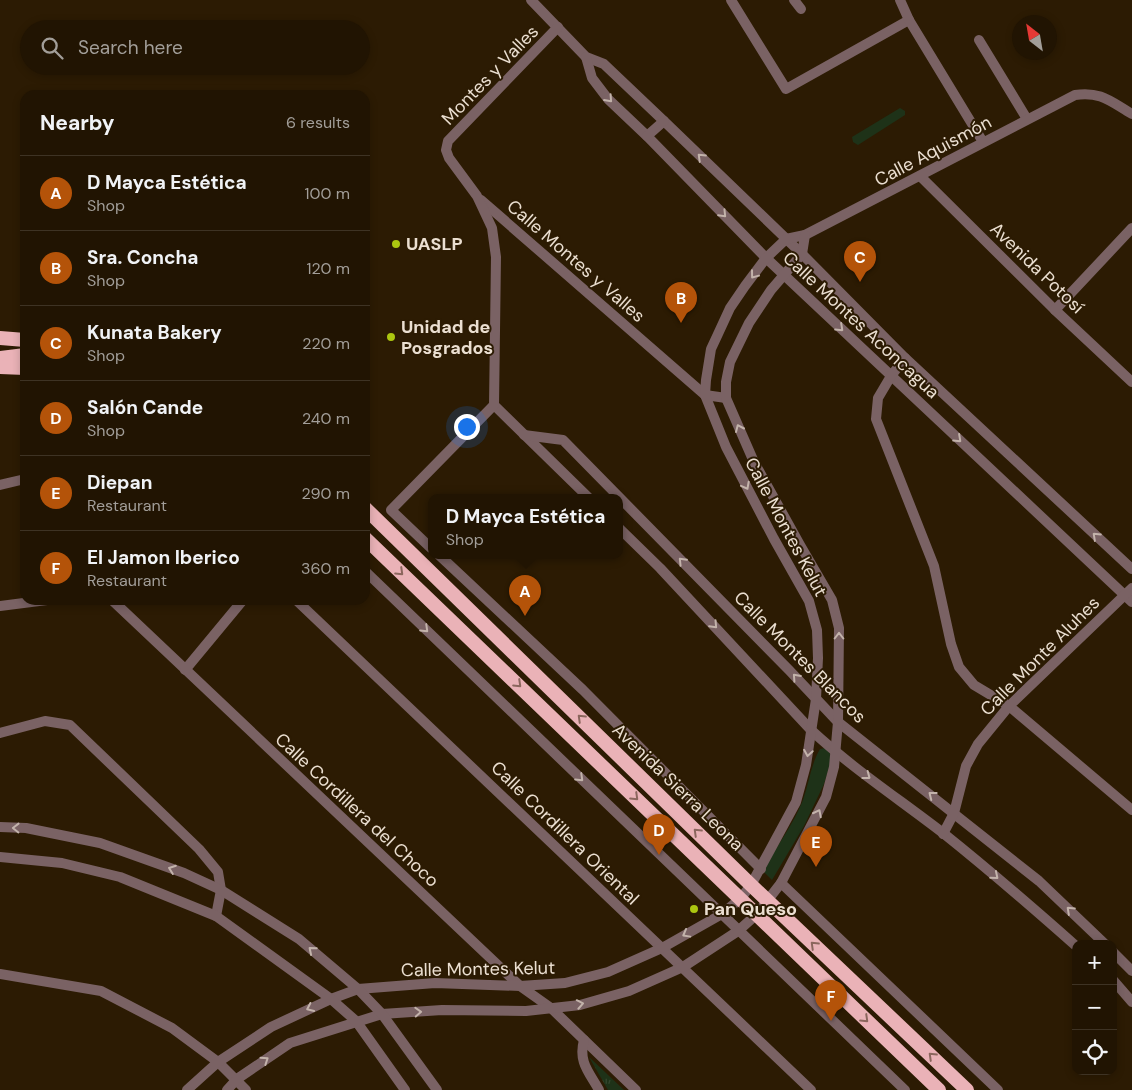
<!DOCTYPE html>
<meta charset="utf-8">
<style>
:root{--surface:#211402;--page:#2d2111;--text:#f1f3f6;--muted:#a29e99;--line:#3e3324;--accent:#b45309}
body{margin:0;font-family:"DM Sans",sans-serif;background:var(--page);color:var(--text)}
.controls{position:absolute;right:15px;bottom:15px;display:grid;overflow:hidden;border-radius:10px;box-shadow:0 2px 8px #0003}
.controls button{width:45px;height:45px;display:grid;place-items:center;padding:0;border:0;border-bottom:1px solid var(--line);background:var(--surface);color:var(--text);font:25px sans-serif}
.compass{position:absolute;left:1012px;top:15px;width:45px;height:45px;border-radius:50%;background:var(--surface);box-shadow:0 2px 8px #0003;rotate:329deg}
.you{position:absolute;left:466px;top:426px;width:18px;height:18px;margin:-12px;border:4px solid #fff;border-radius:50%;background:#1a73e8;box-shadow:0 0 0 8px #1a73e833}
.badge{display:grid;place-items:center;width:32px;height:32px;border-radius:50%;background:var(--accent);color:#fff;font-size:16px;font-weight:700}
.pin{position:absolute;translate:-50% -41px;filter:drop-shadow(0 1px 2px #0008)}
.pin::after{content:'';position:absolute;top:26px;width:18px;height:15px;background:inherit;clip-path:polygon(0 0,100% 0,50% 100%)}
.popup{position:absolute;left:428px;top:494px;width:195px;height:65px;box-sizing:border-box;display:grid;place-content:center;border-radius:10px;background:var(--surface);filter:drop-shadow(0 1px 4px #0005);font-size:16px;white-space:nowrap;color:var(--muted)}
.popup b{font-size:19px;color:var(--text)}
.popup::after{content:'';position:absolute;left:50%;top:100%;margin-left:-10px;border:10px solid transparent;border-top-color:var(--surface)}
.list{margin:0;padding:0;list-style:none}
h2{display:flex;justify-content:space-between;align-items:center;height:65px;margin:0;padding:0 20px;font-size:21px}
h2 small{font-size:16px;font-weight:400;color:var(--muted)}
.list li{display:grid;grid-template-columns:32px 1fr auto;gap:15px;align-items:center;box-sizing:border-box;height:75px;padding:0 20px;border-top:1px solid var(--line)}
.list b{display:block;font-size:19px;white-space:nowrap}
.list p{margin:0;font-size:16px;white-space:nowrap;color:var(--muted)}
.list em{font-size:16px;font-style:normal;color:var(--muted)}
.icon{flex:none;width:28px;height:28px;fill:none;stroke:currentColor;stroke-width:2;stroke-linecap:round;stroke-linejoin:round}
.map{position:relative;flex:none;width:1132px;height:1090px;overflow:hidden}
.search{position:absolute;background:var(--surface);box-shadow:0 2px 8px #0003;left:20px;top:20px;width:350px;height:55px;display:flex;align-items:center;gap:12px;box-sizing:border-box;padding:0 18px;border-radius:28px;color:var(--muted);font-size:19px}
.panel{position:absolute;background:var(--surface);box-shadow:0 2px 8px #0003;left:20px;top:90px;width:350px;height:515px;border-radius:15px}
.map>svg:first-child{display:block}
</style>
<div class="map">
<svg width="1132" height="1090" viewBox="0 0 1132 1090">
<defs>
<pattern id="park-tufts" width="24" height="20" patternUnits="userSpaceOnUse" patternTransform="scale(1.25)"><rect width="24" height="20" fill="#1e3218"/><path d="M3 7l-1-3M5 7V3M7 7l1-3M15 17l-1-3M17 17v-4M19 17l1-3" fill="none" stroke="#34462e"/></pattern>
</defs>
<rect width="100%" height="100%" fill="#2c1b03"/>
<path fill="url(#park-tufts)" d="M589,1057L624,1090H608Z"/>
<g fill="#1e3218">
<path d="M900,108L905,111V115L858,145L853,142L852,137Z"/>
<path d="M825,748L829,750L832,759L824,784L804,826L772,880L762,870C776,848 793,825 803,800C809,783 811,764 820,749Z"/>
</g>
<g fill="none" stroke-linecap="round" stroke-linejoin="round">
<path stroke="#7a6264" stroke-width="10" d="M794,0L801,9"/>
<g stroke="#7a6264" stroke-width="10">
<path d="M531,0L586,57L604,64L664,121L802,254L905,358L1132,569"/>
<path d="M731,0L786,89L909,20"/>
<path d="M900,0L909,20L983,142"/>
<path d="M979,40L1027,119"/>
<path d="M586,57L592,78L608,99L647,136L766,258L1132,602"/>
<path d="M647,136L664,121"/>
<path d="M920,176L1055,310L1132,382"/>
<path d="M481,200L705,395L726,398"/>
<path d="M1055,310L1132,228"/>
<path d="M905,358L891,376L878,398L876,419L934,566L951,644L959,667L974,685L1009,706L1132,810"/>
<path d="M494,405L588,497"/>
<path d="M524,435L563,440L789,670L838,722L1039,881L1105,944"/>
<path d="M0,485L25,479"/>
<path d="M619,528L660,568L811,730C852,768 899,799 943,833C988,869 1032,907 1076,946"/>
<path d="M431,548L391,510L494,405L496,257L492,228L477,196L449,158L446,150L448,141L558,27"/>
<path d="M439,555L583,690L761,869"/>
<path d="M365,571L905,1090"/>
<path d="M112,600L520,986L551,1008L636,1090"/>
<path d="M296,600L811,1090"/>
<path d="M0,606L47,600"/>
<path d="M185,670L243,600"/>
<path d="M0,733L45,721L70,725L199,849L218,872L221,890L216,916"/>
<path d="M943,834L954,813L966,766L978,744L1009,706L1132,588"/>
<path d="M781,883L998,1090"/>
<path d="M1113,952L1132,971"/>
<path d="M0,974L101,991L172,1028L218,1062L246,1090"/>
<path d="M1113,980L1132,1002"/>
<path d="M584,1040C578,1062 589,1072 599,1090"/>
<path d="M187,1090L218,1062L271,1027L331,999L358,989L435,983L520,986L565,983L608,972L662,948L722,914L741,898L751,885L796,802L806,765L816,699L818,658L817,630L809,601L774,539L726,447L705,395L706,380L711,349L718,334L730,308L745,286L766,258L786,239L805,235L1075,95C1101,91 1111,102 1132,114"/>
<path d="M227,1090L237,1079L290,1043L382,1014L442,1010L526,1011L580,1005L629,991L683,967L738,931L757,914L781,883L826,797L834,767L838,722L839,628L832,600L800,545L754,462L726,398V382L730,362L749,323L771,290L802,254L805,235"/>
</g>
<g stroke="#7a6264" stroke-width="10">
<path d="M0,827L26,828L100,843L184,873L221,890L299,939L358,989L382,1014L437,1090"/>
<path d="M0,857L62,863L120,877L216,916L331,999L356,1021L405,1090"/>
</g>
<g stroke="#eab2b7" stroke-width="14">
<path d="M0,338L25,340"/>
<path d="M0,358L25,355"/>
<path d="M0,367L25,368"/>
<path d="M365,508L751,885L967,1090"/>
<path d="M365,538L939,1090"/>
</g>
</g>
<defs><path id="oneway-chevron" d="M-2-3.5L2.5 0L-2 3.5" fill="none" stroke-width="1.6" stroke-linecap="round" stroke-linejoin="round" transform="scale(1.25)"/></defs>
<g stroke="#c3b3ab">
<use href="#oneway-chevron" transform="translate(609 99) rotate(48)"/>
<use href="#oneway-chevron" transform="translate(701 157) rotate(-136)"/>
<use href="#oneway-chevron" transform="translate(723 214) rotate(46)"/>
<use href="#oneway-chevron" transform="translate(754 275) rotate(127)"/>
<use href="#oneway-chevron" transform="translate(840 328) rotate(43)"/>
<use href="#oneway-chevron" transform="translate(739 428) rotate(-114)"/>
<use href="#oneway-chevron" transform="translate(958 439) rotate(43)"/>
<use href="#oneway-chevron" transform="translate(746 486) rotate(62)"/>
<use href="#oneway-chevron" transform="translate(1096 536) rotate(-137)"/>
<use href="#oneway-chevron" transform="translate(682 561) rotate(-134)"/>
<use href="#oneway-chevron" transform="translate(714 625) rotate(47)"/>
<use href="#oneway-chevron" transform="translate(425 629) rotate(44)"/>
<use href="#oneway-chevron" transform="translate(839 636) rotate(-90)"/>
<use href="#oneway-chevron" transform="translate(796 677) rotate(-132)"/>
<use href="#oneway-chevron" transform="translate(808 753) rotate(99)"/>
<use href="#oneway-chevron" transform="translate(867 776) rotate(37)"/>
<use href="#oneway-chevron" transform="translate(580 778) rotate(44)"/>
<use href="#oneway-chevron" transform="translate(932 795) rotate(-142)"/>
<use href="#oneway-chevron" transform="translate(818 813) rotate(-63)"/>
<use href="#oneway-chevron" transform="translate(16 828) rotate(-179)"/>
<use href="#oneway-chevron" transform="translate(172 869) rotate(-160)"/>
<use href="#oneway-chevron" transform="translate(995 876) rotate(40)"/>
<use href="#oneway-chevron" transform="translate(1070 910) rotate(-137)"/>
<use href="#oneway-chevron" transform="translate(686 934) rotate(151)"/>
<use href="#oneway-chevron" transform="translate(312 950) rotate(-140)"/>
<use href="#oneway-chevron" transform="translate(580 1004) rotate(-11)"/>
<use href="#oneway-chevron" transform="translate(310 1008) rotate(155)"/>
<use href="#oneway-chevron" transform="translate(418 1012) rotate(-3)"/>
<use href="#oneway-chevron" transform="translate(265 1060) rotate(-34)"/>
</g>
<g stroke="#8b665d">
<use href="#oneway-chevron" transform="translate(400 572) rotate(44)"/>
<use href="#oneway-chevron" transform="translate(518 684) rotate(44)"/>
<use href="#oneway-chevron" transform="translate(581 718) rotate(-136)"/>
<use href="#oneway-chevron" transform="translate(635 797) rotate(44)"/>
<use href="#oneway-chevron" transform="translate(697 832) rotate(-136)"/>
<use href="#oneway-chevron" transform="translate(814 945) rotate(-136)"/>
<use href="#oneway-chevron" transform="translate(865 1019) rotate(44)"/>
<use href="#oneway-chevron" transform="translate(932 1056) rotate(-136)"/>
</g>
<g fill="#acc610" stroke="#2c1b03" stroke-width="2">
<circle cx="396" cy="244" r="5"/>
<circle cx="391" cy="337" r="5"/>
<circle cx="694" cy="909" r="5"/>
</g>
<g text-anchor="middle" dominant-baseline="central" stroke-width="4" stroke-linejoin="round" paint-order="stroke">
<g font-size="18" fill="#ebdfd1" stroke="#2c1b03">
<text transform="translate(490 75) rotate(-46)">Montes y Valles</text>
<text transform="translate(933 151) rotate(-28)">Calle Aquismón</text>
<text transform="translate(576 261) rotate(41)">Calle Montes y Valles</text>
<text transform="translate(1037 268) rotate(44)">Avenida Potosí</text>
<text transform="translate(861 325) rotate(43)">Calle Montes Aconcagua</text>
<text transform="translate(786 527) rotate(62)">Calle Montes Kelut</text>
<text transform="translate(1040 656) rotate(-45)">Calle Monte Aluhes</text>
<text transform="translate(800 657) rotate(45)">Calle Montes Blancos</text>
<text transform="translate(678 787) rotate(44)">Avenida Sierra Leona</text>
<text transform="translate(357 810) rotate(43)">Calle Cordillera del Choco</text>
<text transform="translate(565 833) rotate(44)">Calle Cordillera Oriental</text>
<text transform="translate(478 969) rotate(-1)">Calle Montes Kelut</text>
</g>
<g font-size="18" font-weight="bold" fill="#ebdfd1" stroke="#2c1b03" text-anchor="start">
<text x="406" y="244">UASLP</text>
<text x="401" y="327">Unidad de<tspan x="401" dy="21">Posgrados</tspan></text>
<text x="704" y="909">Pan Queso</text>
</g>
</g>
</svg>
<div class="controls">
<button>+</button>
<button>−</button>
<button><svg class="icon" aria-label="locate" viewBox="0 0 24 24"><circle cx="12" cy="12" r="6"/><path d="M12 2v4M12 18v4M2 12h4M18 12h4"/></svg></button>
</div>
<svg class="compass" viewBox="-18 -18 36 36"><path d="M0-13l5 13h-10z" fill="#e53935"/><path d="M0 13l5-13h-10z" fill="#a29e99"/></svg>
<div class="you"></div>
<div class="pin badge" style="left:525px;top:616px">A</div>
<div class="popup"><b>D Mayca Estética</b>Shop</div>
<div class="pin badge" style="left:681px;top:323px">B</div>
<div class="pin badge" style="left:860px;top:282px">C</div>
<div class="pin badge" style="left:659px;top:855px">D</div>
<div class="pin badge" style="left:816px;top:867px">E</div>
<div class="pin badge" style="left:831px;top:1021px">F</div>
<div class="search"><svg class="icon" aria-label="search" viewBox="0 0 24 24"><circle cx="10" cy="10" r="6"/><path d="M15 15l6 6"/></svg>Search here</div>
<section class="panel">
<h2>Nearby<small>6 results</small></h2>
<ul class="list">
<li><span class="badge">A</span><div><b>D Mayca Estética</b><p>Shop</p></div><em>100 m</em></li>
<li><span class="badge">B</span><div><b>Sra. Concha</b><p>Shop</p></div><em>120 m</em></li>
<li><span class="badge">C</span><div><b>Kunata Bakery</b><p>Shop</p></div><em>220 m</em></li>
<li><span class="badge">D</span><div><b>Salón Cande</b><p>Shop</p></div><em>240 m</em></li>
<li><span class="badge">E</span><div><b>Diepan</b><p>Restaurant</p></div><em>290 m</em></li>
<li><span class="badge">F</span><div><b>El Jamon Iberico</b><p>Restaurant</p></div><em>360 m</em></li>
</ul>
</section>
</div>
